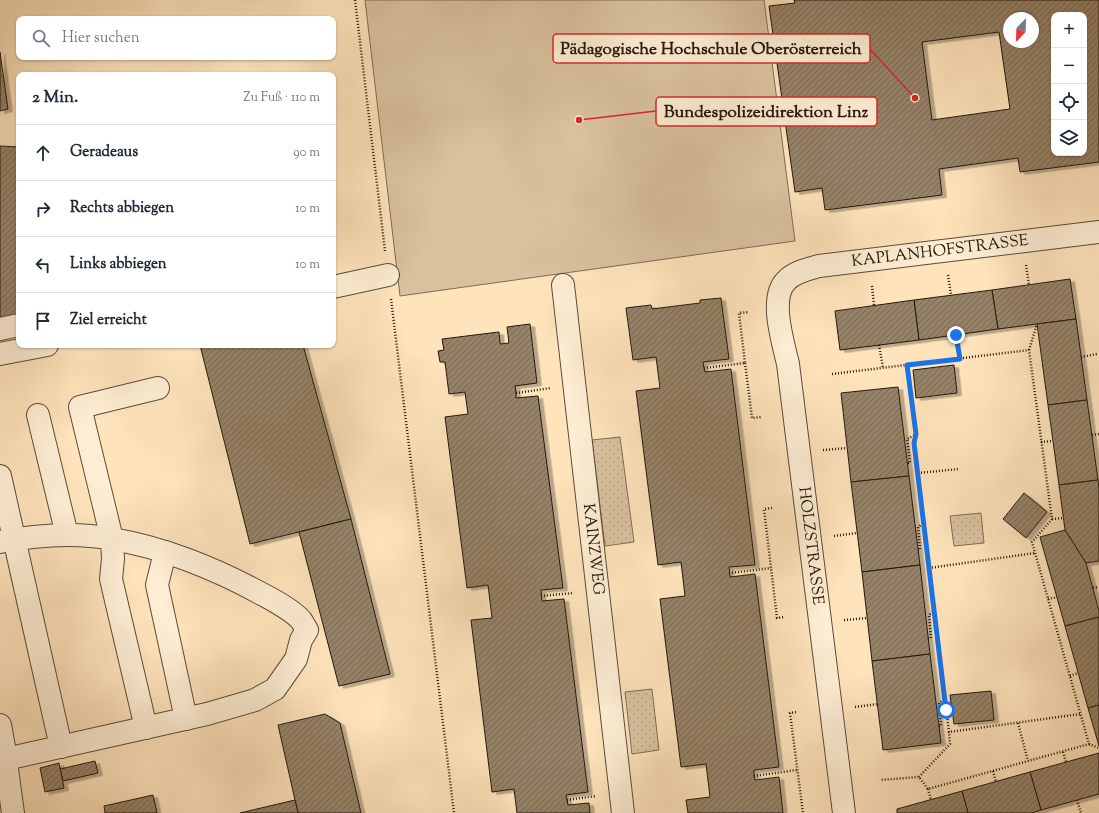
<!DOCTYPE html>
<html lang="de">
<meta charset="utf-8">
<style>
:root{--surface:#fff;--page:#f2f2f3;--text:#1f2937;--muted:#747a83;--line:#e0e1e3}
body{margin:0;font-family:"Sorts Mill Goudy",serif;background:var(--page);color:var(--text)}
.controls{position:absolute;right:12px;top:12px;display:grid;overflow:hidden;border-radius:8px;box-shadow:0 1px 3px #0004}
.controls button{width:36px;height:36px;display:grid;place-items:center;padding:0;border:0;border-bottom:1px solid var(--line);background:var(--surface);color:var(--text);font:20px sans-serif}
.compass{position:absolute;left:1003px;top:12px;width:36px;height:36px;border-radius:50%;background:var(--surface);box-shadow:0 1px 3px #0004;rotate:203deg}
.stop{position:absolute;width:12px;height:12px;margin:-9px;border:3px solid #1a73e8;border-radius:50%;background:#fff}
.stop.end{background:#1a73e8;border-color:#fff;box-shadow:0 1px 4px #0008}
.list{margin:0;padding:0;list-style:none}
h2{display:flex;justify-content:space-between;align-items:center;height:52px;margin:0;padding:0 16px;font-size:17px}
h2 small{font-size:13px;font-weight:400;color:var(--muted)}
.list li{display:grid;grid-template-columns:26px 1fr auto;gap:12px;align-items:center;box-sizing:border-box;height:56px;padding:0 16px;border-top:1px solid var(--line)}
.list b{display:block;font-size:15px;white-space:nowrap}
.list em{font-size:13px;font-style:normal;color:var(--muted)}
.icon{flex:none;width:22px;height:22px;fill:none;stroke:currentColor;stroke-width:2;stroke-linecap:round;stroke-linejoin:round}
.map{position:relative;flex:none;width:1099px;height:813px;overflow:hidden}
.search{position:absolute;background:var(--surface);box-shadow:0 1px 3px #0004;left:16px;top:16px;width:320px;height:44px;display:flex;align-items:center;gap:10px;box-sizing:border-box;padding:0 14px;border-radius:8px;color:var(--muted);font-size:15px}
.panel{position:absolute;background:var(--surface);box-shadow:0 1px 3px #0004;left:16px;top:72px;width:320px;height:276px;border-radius:8px}
.map>svg:first-child{display:block}
</style>
<div class="map">
<svg width="1099" height="813" viewBox="0 0 1099 813">
<defs>
<pattern id="park-dots" width="8" height="8" patternUnits="userSpaceOnUse"><rect width="8" height="8" fill="#d9c19e"/><path d="M2 2h.1M6 6h.1" fill="none" stroke="#baa587" stroke-width="1.8" stroke-linecap="round"/></pattern>
<pattern id="building-hatch" width="6" height="6" patternUnits="userSpaceOnUse"><rect width="6" height="6" fill="#958268"/><path d="M-1 1l2-2M0 6l6-6M5 7l2-2" fill="none" stroke="#796a54"/></pattern>
<filter id="shadow"><feDropShadow dx="4.5" dy="2.5" stdDeviation="0" flood-color="#0004"/></filter>
</defs>
<rect width="100%" height="100%" fill="#fee3bb"/>
<filter id="stains"><feTurbulence type="fractalNoise" baseFrequency=".005" numOctaves="4"/><feColorMatrix values="0 0 0 0 .2 0 0 0 0 .09 0 0 0 0 .02 0 0 0 .5 -.17"/></filter>
<radialGradient id="worn" r=".72"><stop offset=".6" stop-color="#630" stop-opacity="0"/><stop offset="1" stop-color="#630" stop-opacity=".3"/></radialGradient>
<path fill="#d9c19e" stroke="#7e6d56" d="M365,0H764L795,241L400,296Z"/>
<g fill="url(#park-dots)" stroke="#7e6d56">
<path d="M620,437L634,542L605,546L592,440Z"/>
<path d="M981,513L984,543L954,546L950,516Z"/>
<path d="M652,689L659,750L632,754L625,692Z"/>
</g>
<g fill="url(#building-hatch)" stroke="#23190f" fill-rule="evenodd" filter="url(#shadow)">
<path d="M794,0H1099V162L1020,172L1018,158L939,169L942,195L825,210L822,188L795,192L769,6L795,3ZM1054,15H1084V153H1054ZM1009,18H1033V42H1009ZM999,32L1010,109L932,120L922,42Z"/>
<path d="M0,52L8,109L0,111Z"/>
<path d="M0,146L19,147V315L0,319Z"/>
<path d="M1070,279L1076,319L998,329L992,290Z"/>
<path d="M992,290L998,329L919,340L914,300Z"/>
<path d="M721,298L729,359L703,362L704,368L705,372L731,369L755,565L729,567L730,577L755,574L779,767L754,770V776L755,780L779,777L783,813H688L686,800L710,797L706,764L681,767L660,599L685,596L681,562L658,565L636,391L660,388L656,357L633,360L626,308L651,305L652,309L700,303V300Z"/>
<path d="M914,300L919,340L840,350L835,311Z"/>
<path d="M1076,319L1087,400L1048,405L1037,324Z"/>
<path d="M530,324L537,383L515,386L516,393V398L538,396L563,588L541,590L542,601L564,599L588,792L566,795L568,805L589,803L590,813H517L514,789L492,792L471,620L492,618L488,585L467,588L445,417L468,414L465,392L449,394L445,362H440L438,351L444,350L442,339L499,332L500,344L509,343L507,327Z"/>
<path d="M200,345H303L351,519L250,544Z"/>
<path d="M954,365L957,393L916,398L913,370Z"/>
<path d="M898,387L909,476L851,482L841,393Z"/>
<path d="M1087,400L1098,480L1059,485L1048,405Z"/>
<path d="M909,476L920,565L862,572L851,482Z"/>
<path d="M1098,480L1099,489V561L1086,563L1065,530L1059,485Z"/>
<path d="M1024,493L1047,512L1026,538L1003,519Z"/>
<path d="M351,519L390,674L339,686L299,532Z"/>
<path d="M1065,530L1086,563L1099,611V617L1065,626L1040,537Z"/>
<path d="M920,565L930,654L872,661L862,572Z"/>
<path d="M1099,617V705L1088,708L1065,626Z"/>
<path d="M930,654L941,743L883,750L872,661Z"/>
<path d="M991,691L994,720L954,724L950,695Z"/>
<path d="M1099,705V746L1088,708Z"/>
<path d="M325,714L340,723L361,813H298L278,725Z"/>
<path d="M1099,753V794L1041,810L1030,772Z"/>
<path d="M95,761L98,773L63,781L60,769Z"/>
<path d="M59,763L64,788L45,792L40,768Z"/>
<path d="M1030,772L1041,810L1032,813H968L962,791Z"/>
<path d="M962,791L968,813H897V809Z"/>
<path d="M153,795L157,813H105L104,806Z"/>
<path d="M295,800L298,813H240Z"/>
</g>
<g fill="none" stroke-linecap="round" stroke-linejoin="round">
<g stroke="#5a4c3a" stroke-width="24">
<g id="minor">
<path id="s1" d="M563,285L623,813"/>
<path d="M333,287L388,275"/>
<path d="M0,329L19,325"/>
<path d="M0,354L47,345"/>
<path d="M38,415L67,535"/>
<path d="M0,476L61,747"/>
<path d="M0,542C37,535 75,532 112,539C162,547 216,569 260,593C273,600 291,609 301,620C303,623 305,627 307,630L301,640L296,659L275,689L255,700L207,714L6,759"/>
<path d="M165,552L157,585L186,719"/>
<path d="M0,725L4,747L13,813"/>
<path d="M146,728L111,579L113,559L112,539L80,407L158,388"/>
<path id="s2" d="M844,813L788,364C783,342 769,298 786,281C794,272 808,269 819,266L1099,232"/>
</g>
</g>
<g stroke="#23190f" stroke-width="2.5" stroke-dasharray="1 2" stroke-linecap="butt">
<path d="M355,0L385,251"/>
<path d="M1026,265L1029,285"/>
<path d="M948,275L951,295"/>
<path d="M872,286L874,305"/>
<path d="M391,299L454,813"/>
<path d="M956,335L960,359"/>
<path d="M879,345L883,368"/>
<path d="M1029,350L1037,324"/>
<path d="M1081,357L1097,354"/>
<path d="M745,363L752,418L762,417"/>
<path d="M907,365L916,434L914,443L949,732L1080,714"/>
<path d="M704,368L745,363L739,313L749,312"/>
<path d="M832,374L1029,350L1052,519L1032,542L1089,744L928,789L919,777L880,780"/>
<path d="M516,393L551,388"/>
<path d="M1092,435L1099,434"/>
<path d="M1041,442L1053,441"/>
<path d="M823,450L847,448"/>
<path d="M908,463H910L907,439L915,435"/>
<path d="M918,473L959,469"/>
<path d="M772,508L764,509L777,618L785,617"/>
<path d="M1052,519L1063,518"/>
<path d="M834,536L857,533"/>
<path d="M918,550H920L918,527L924,523"/>
<path d="M929,568L1035,553"/>
<path d="M729,573L771,568"/>
<path d="M1093,588L1099,587"/>
<path d="M541,596L573,593"/>
<path d="M1048,599L1057,597"/>
<path d="M844,620L867,618"/>
<path d="M928,638H931L929,615L934,611"/>
<path d="M1070,676L1078,673"/>
<path d="M855,707L878,704"/>
<path d="M796,712L790,713L803,813"/>
<path d="M1018,723L1028,761"/>
<path d="M939,726H941L939,703L945,698"/>
<path d="M1089,744L1099,748"/>
<path d="M1063,752L1066,762"/>
<path d="M993,771L996,782"/>
<path d="M754,776L797,770"/>
<path d="M919,777L950,744L949,732"/>
<path d="M928,789L931,800"/>
<path d="M567,800L596,796"/>
<path d="M1077,800L1081,813"/>
</g>
<use href="#minor" stroke="#feedd3" stroke-width="22"/>
</g>
<g fill="none" stroke-linecap="round" stroke-linejoin="round">
<path stroke="#1a73e8" stroke-width="5" d="M946,710L914,443L916,434L907,365L960,359L956,335"/>
</g>
<g text-anchor="middle" dominant-baseline="central" stroke-width="3" stroke-linejoin="round" paint-order="stroke">
<g font-size="16" fill="#23190f" stroke="#feedd3">
<text stroke="none"><textPath href="#s2" startOffset="697">KAPLANHOFSTRASSE</textPath></text>
<text transform="translate(810 546) rotate(83)">HOLZSTRASSE</text>
<text stroke="none"><textPath href="#s1" startOffset="266">KAINZWEG</textPath></text>
</g>
</g>
<path fill="none" stroke="#d62828" stroke-width="1.5" d="M915 98L870 49M579 120L656 111"/>
<g fill="#d62828" stroke="#feedd3" stroke-width="1.5">
<circle cx="915" cy="98" r="4"/>
<circle cx="579" cy="120" r="4"/>
</g>
<g fill="#feedd3" stroke="#d62828" stroke-width="1.5">
<rect x="553" y="34" width="317" height="29" rx="4"/>
<rect x="656" y="97" width="221" height="29" rx="4"/>
</g>
<g font-size="17" text-anchor="middle" font-weight="bold" fill="#23190f">
<text x="711" y="54">Pädagogische Hochschule Oberösterreich</text>
<text x="766" y="117">Bundespolizeidirektion Linz</text>
</g>
<rect width="100%" height="100%" filter="url(#stains)"/>
<rect width="100%" height="100%" fill="url(#worn)"/>
</svg>
<div class="controls">
<button>+</button>
<button>−</button>
<button><svg class="icon" aria-label="locate" viewBox="0 0 24 24"><circle cx="12" cy="12" r="6"/><path d="M12 2v4M12 18v4M2 12h4M18 12h4"/></svg></button>
<button><svg class="icon" aria-label="layers" viewBox="0 0 24 24"><path d="M12 4l9 5-9 5-9-5zM3 14l9 5 9-5"/></svg></button>
</div>
<svg class="compass" viewBox="-18 -18 36 36"><path d="M0-13l5 13h-10z" fill="#e53935"/><path d="M0 13l5-13h-10z" fill="#747a83"/></svg>
<div class="stop" style="left:946px;top:710px"></div>
<div class="stop end" style="left:956px;top:335px"></div>
<div class="search"><svg class="icon" aria-label="search" viewBox="0 0 24 24"><circle cx="10" cy="10" r="6"/><path d="M15 15l6 6"/></svg>Hier suchen</div>
<section class="panel">
<h2>2 Min.<small>Zu Fuß · 110 m</small></h2>
<ul class="list">
<li><svg class="icon" aria-label="ahead" viewBox="0 0 24 24"><path d="M12 20V5M6 11l6-6 6 6"/></svg><div><b>Geradeaus</b></div><em>90 m</em></li>
<li><svg class="icon" aria-label="right" viewBox="0 0 24 24"><path d="M7 20v-9h11M14 6l5 5-5 5"/></svg><div><b>Rechts abbiegen</b></div><em>10 m</em></li>
<li><svg class="icon" aria-label="left" viewBox="0 0 24 24"><path d="M17 20v-9H6M10 6l-5 5 5 5"/></svg><div><b>Links abbiegen</b></div><em>10 m</em></li>
<li><svg class="icon" aria-label="arrive" viewBox="0 0 24 24"><path d="M6 21V4h12l-3 4 3 4H6"/></svg><div><b>Ziel erreicht</b></div></li>
</ul>
</section>
</div>
